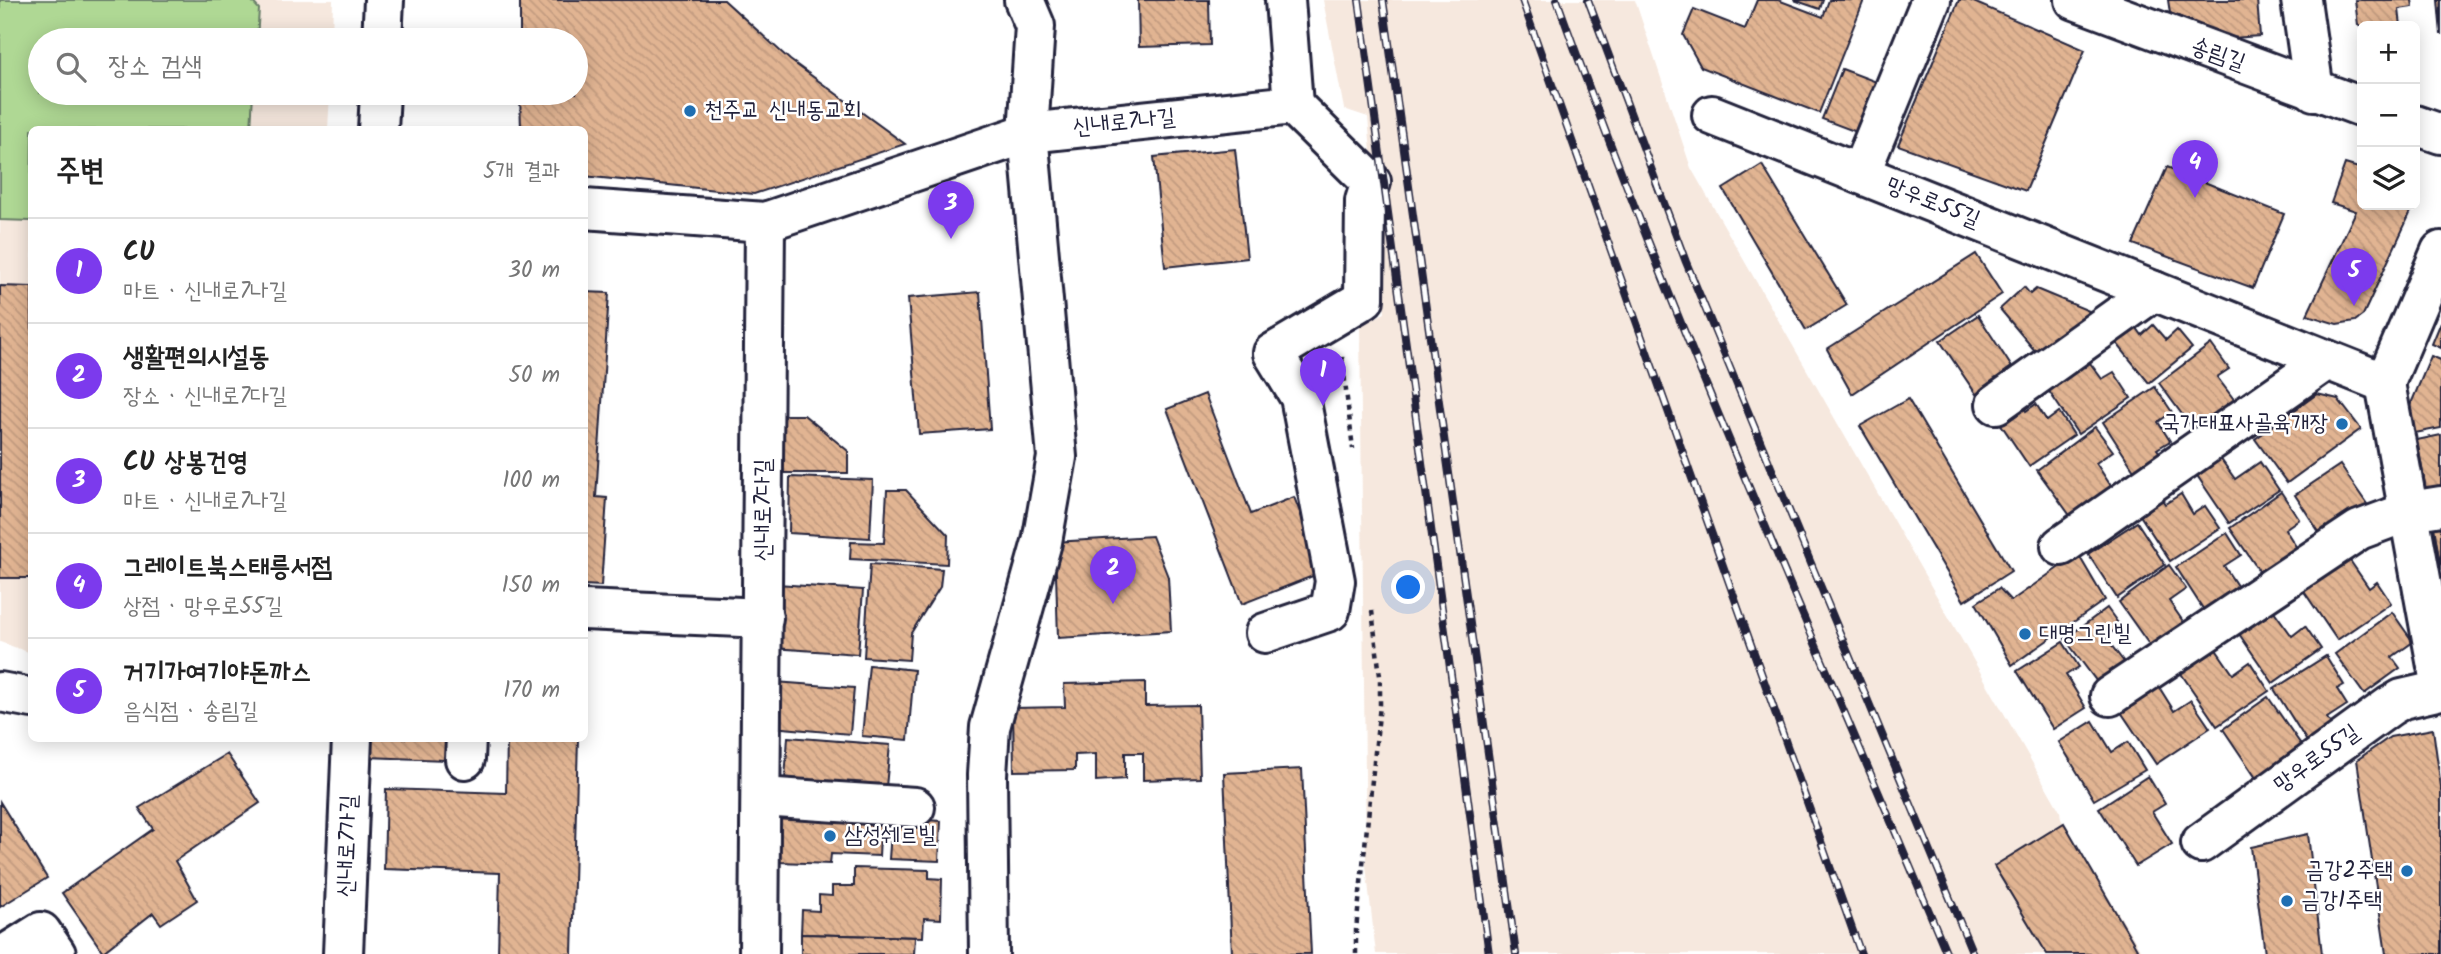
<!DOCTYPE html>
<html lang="ko">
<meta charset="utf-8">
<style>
:root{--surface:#fff;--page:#f2f2f2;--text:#222;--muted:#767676;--line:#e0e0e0;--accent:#7c3aed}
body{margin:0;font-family:Kalam,"Poor Story",sans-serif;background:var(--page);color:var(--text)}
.controls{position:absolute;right:21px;top:21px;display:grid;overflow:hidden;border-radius:10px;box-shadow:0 4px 18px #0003}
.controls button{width:63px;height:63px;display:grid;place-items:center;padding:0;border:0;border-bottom:2px solid var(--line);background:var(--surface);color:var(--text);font:35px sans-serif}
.you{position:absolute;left:1409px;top:588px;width:24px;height:24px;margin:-18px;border:5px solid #fff;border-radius:50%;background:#1a73e8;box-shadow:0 0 0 10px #1a73e833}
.badge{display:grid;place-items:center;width:46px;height:46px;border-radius:50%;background:var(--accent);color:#fff;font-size:23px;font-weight:700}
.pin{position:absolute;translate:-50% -58px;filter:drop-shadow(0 2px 4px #0008)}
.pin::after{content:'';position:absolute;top:37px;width:24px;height:21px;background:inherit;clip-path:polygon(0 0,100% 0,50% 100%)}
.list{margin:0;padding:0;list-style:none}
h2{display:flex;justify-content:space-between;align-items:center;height:91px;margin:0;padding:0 28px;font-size:30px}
h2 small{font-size:23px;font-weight:400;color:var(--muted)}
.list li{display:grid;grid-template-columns:46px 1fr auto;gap:21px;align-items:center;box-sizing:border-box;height:105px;padding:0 28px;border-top:2px solid var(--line)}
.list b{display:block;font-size:26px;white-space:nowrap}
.list p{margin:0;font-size:23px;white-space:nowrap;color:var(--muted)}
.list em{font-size:23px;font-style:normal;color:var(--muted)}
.icon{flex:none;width:38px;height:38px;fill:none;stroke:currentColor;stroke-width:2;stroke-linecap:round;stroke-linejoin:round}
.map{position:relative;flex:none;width:2441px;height:954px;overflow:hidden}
.search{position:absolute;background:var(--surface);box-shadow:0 4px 18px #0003;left:28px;top:28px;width:560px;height:77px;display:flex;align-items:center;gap:18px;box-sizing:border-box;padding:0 24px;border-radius:38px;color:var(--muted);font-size:26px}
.panel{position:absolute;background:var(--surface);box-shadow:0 4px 18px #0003;left:28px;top:126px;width:560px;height:616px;border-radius:10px}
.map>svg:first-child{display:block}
</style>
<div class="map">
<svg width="2441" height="954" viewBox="0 0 2441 954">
<defs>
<pattern id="building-back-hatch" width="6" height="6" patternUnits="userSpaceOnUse" patternTransform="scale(1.75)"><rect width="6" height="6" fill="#e1b492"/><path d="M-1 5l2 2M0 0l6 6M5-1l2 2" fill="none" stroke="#c19a7f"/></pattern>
</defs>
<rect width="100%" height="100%" fill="#fff"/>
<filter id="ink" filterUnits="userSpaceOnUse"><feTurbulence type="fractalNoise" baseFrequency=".0143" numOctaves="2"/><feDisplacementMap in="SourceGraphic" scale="14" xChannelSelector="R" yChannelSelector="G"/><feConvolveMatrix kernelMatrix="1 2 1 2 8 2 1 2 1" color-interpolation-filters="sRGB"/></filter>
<g filter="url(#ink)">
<g fill="#f6e8de">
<path d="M0,0H333L332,40H40V93H330L328,129L32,130L31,653L0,642Z"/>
<path d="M1323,0H1635L1691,168L2060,811L2061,819L2143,954H1376L1366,865L1360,325L1385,313L1368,117L1344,109Z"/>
</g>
<path fill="#afd894" stroke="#687d68" stroke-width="2" d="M0,0H251L259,9L257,40H40V93H253L251,129L32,130L31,221L0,220Z"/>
<g fill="url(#building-back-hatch)" stroke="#22223b" stroke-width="2">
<path d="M520,0H724L790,60L905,144L754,194L584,176V130H521L520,93H576V40H520Z"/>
<path d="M1138,0H1209L1210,45L1139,47Z"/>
<path d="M1757,0H1778L1823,17L1829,0H1864L1819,113L1701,67L1683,35L1694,9L1745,29Z"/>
<path d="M1794,0H1823L1820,9Z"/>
<path d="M1959,0H1969L2085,50L2026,191L1898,145Z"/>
<path d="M2168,0H2257L2260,36L2232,38L2170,13Z"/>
<path d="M2355,0H2412L2413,7L2399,9L2401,26L2362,28L2358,25Z"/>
<path d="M2438,0H2441V35Z"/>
<path d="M1842,69L1882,84L1862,134L1822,119Z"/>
<path d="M1235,149L1247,258L1165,267L1154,157Z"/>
<path d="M2345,164L2362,169V205H2414L2363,315L2355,321L2337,324L2307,315L2356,211L2331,203Z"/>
<path d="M1762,165L1847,305L1806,330L1723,189Z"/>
<path d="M2167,167L2284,214L2253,288L2133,244Z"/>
<path d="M1976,254L2002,294L1852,394L1827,349Z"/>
<path d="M0,286L32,287L31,578H0Z"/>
<path d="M2024,287L2030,294L2036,289L2094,313L2041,358L2000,309Z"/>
<path d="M584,292L609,293L596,497L607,498L601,586L584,585Z"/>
<path d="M980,292L990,429L919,434L908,298Z"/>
<path d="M1978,315L2013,369L1976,394L1940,341Z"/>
<path d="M2441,322V348L2432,344Z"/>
<path d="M2134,324L2142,335L2153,325L2166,340L2177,330L2192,348L2149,383L2114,340Z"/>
<path d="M2211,344L2229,369L2217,377L2239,406L2198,436L2159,383Z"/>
<path d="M2431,356L2441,360V428L2415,433L2410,406Z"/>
<path d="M2080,359L2085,367L2090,363L2102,379L2114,372L2131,398L2078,434L2044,384Z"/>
<path d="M2155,387L2172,412L2158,422L2170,441L2157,449L2164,458L2137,475L2103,422Z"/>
<path d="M1205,394L1251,514L1294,497L1323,572L1242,604L1167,409Z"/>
<path d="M2317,394L2338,399L2361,429L2287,483L2255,439Z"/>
<path d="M1908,399L2011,571L1964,601L1860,426Z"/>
<path d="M2020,401L2026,411L2036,404L2047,421L2059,412L2074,435L2029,466L1996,417Z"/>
<path d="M779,415H804L848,451V473H778Z"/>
<path d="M2095,427L2113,451L2096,463L2111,486L2102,494L2105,498L2074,521L2037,470Z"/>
<path d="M2441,435V487L2426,490L2417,440Z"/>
<path d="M2220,458L2235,479L2260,462L2279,490L2229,523L2196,474Z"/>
<path d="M2340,465L2369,507L2323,538L2295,495Z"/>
<path d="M790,477L873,480L870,538L789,533Z"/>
<path d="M887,490H906L948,535L947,564L850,559L851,542L884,543Z"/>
<path d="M2157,492L2165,504L2181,494L2193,514L2205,506L2220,528L2170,561L2134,506Z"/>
<path d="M2281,492L2299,519L2285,529L2300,553L2264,578L2230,528Z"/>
<path d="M2441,513V570L2432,514Z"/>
<path d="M2137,522L2165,565L2117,598L2088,554Z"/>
<path d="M2227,533L2241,555L2224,566L2243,595L2209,618L2176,567Z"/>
<path d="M1152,536L1168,577L1171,631L1058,638L1055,542Z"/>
<path d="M2078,554L2105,600L2012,665L1976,603L1999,588L2011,601Z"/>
<path d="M2349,559L2369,588L2377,582L2391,603L2337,640L2303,590Z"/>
<path d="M870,564L942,569L940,587L911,633L909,660L864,657Z"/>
<path d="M2169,565L2186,589L2169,601L2191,633L2158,657L2119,602Z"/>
<path d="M777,584L863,590L858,654L773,648Z"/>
<path d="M2271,607L2292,636L2305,626L2321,649L2273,683L2237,631Z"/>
<path d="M2107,608L2120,626L2105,637L2127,666L2100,686L2065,639Z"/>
<path d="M2392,612L2413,642L2392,657L2400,668L2364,694L2335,654Z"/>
<path d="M2063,642L2079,667L2066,675L2086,708L2053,729L2017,671Z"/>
<path d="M2215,648L2233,674L2250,662L2269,691L2217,726L2180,672Z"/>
<path d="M2326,656L2344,685L2337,689L2347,705L2327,718L2333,727L2308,743L2274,689Z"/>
<path d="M869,665L914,670L908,740L862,736Z"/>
<path d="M775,682L854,688L850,734L772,727Z"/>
<path d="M1145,682V706L1198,705L1200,778L1143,780V753H1125V779L1096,781V754L1075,755V770L1014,771L1013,708L1065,707L1064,684Z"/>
<path d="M2159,687L2174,711L2191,700L2210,728L2156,764L2121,712Z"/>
<path d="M2268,697L2302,746L2256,778L2223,729Z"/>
<path d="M2093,721L2112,752L2128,742L2145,770L2094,800L2059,742Z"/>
<path d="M2433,729L2441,787V954H2386L2357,760L2390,737Z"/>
<path d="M788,737L890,745L886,787L785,779Z"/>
<path d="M368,738H447L446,760L367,757Z"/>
<path d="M507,738H578L572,954H498L500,873L384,869L386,789L506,793Z"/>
<path d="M227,754L260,803L175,861L197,900L161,924L153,913L103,952L62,893L153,829L139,808Z"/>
<path d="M1302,769L1311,954H1232L1224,773Z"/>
<path d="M2148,776L2165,804L2152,812L2172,844L2136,866L2099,808Z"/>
<path d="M0,802L47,878L0,907Z"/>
<path d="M781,813L881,817L879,856L831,854L830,864L780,862Z"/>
<path d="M892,818L941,821L939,861L889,859Z"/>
<path d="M2064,823L2140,954H2047L1994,866Z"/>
<path d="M2308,834L2322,954H2265L2251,847Z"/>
<path d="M854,868L929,870V878L942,879L941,919L924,918L923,937L801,934L802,910L819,911V895L832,896V886H854Z"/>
<path d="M801,934L915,937L914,954H801Z"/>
</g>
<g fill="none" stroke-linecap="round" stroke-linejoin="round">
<g stroke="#22223b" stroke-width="44">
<g id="minor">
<path d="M1285,0L1293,105"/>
<path d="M2075,0L2362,107"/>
<path d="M2301,0L2314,91"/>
<path d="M382,40L384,0"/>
<path d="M1712,115L2385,383"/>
<path d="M2415,125L2441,134"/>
<path d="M378,130L380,93"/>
<path d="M1860,174L1931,0"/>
<path d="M584,209L765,222L1028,133L1293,105"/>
<path d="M2385,383L2441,688"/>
<path d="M2385,383L2441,251"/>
<path d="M1996,404L2154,291"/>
<path d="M2061,546L2327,360"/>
<path d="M584,610L763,618"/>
<path d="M1265,633L1330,611L1335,581L1300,397L1273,353L1364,299L1365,201L1371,182L1293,105"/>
<path d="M0,692L32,698"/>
<path d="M2110,696L2359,530L2410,511L2441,506"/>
<path d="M465,759L466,738"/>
<path d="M761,797L915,807"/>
<path d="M2201,843L2390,706L2402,699L2441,690"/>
<path d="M6,954L41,932L56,954"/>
<path d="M343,954L352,738"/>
<path d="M759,954L765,222"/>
<path d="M989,954L987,775L990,727L1042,542L1057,457L1028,133L1035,26L1024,0"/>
</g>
</g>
<g stroke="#22223b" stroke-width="4.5" stroke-dasharray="5 5" stroke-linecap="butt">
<path d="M1342,357L1353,449"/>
<path d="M1356,954V930L1380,705V676L1372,611"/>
</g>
<use href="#minor" stroke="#fff" stroke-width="38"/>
<g stroke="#22223b" stroke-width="8">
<g id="rail">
<path d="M1359,0L1489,954"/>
<path d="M1383,0L1516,954"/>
<path d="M1522,0L1861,954"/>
<path d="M1557,0C1673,324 1814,637 1947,954"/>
<path d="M1588,0L1686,262L1973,954"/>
</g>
</g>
<use href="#rail" stroke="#fff" stroke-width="5" stroke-dasharray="16" stroke-linecap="butt"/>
</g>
</g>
<g fill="#1f6fb2" stroke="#fff" stroke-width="2.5">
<circle cx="690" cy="111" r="7"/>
<circle cx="2342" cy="424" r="7"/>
<circle cx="2025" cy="634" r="7"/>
<circle cx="830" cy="836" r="7"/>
<circle cx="2407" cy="871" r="7"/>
<circle cx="2287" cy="901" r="7"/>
</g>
<g text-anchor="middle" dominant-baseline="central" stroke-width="5" stroke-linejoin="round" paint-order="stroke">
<g font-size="23" fill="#22223b" stroke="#fff">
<text transform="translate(2218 55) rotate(20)">송림길</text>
<text transform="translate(1124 123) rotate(-6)">신내로7나길</text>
<text transform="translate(1933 203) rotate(22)">망우로55길</text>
<text transform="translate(764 510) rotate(-90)">신내로7다길</text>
<text transform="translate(2317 759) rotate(-36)">망우로55길</text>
<text transform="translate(348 846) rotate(-88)">신내로7가길</text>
</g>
<g font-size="23" fill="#22223b" stroke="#fff" text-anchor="start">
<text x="704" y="111">천주교 신내동교회</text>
<text x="2328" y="424" text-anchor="end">국가대표사골육개장</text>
<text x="2039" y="634">대명그린빌</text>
<text x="844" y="836">삼성쉐르빌</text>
<text x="2393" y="871" text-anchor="end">금강2주택</text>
<text x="2301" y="901">금강1주택</text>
</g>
</g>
</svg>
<div class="controls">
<button>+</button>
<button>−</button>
<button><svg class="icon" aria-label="layers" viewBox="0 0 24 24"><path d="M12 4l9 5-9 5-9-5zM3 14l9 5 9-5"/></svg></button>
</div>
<div class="you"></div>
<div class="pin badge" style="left:1323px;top:406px">1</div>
<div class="pin badge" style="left:1113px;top:604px">2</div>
<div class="pin badge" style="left:951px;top:239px">3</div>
<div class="pin badge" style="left:2195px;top:198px">4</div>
<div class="pin badge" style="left:2354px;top:306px">5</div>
<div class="search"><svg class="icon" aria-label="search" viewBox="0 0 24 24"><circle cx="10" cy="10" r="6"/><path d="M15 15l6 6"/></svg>장소 검색</div>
<section class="panel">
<h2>주변<small>5개 결과</small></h2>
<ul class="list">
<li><span class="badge">1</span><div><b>CU</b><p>마트 · 신내로7나길</p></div><em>30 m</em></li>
<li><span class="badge">2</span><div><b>생활편의시설동</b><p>장소 · 신내로7다길</p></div><em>50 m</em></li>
<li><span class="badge">3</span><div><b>CU 상봉건영</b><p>마트 · 신내로7나길</p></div><em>100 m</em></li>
<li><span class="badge">4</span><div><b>그레이트북스태릉서점</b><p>상점 · 망우로55길</p></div><em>150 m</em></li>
<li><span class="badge">5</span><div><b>거기가여기야돈까스</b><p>음식점 · 송림길</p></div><em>170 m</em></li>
</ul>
</section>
</div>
